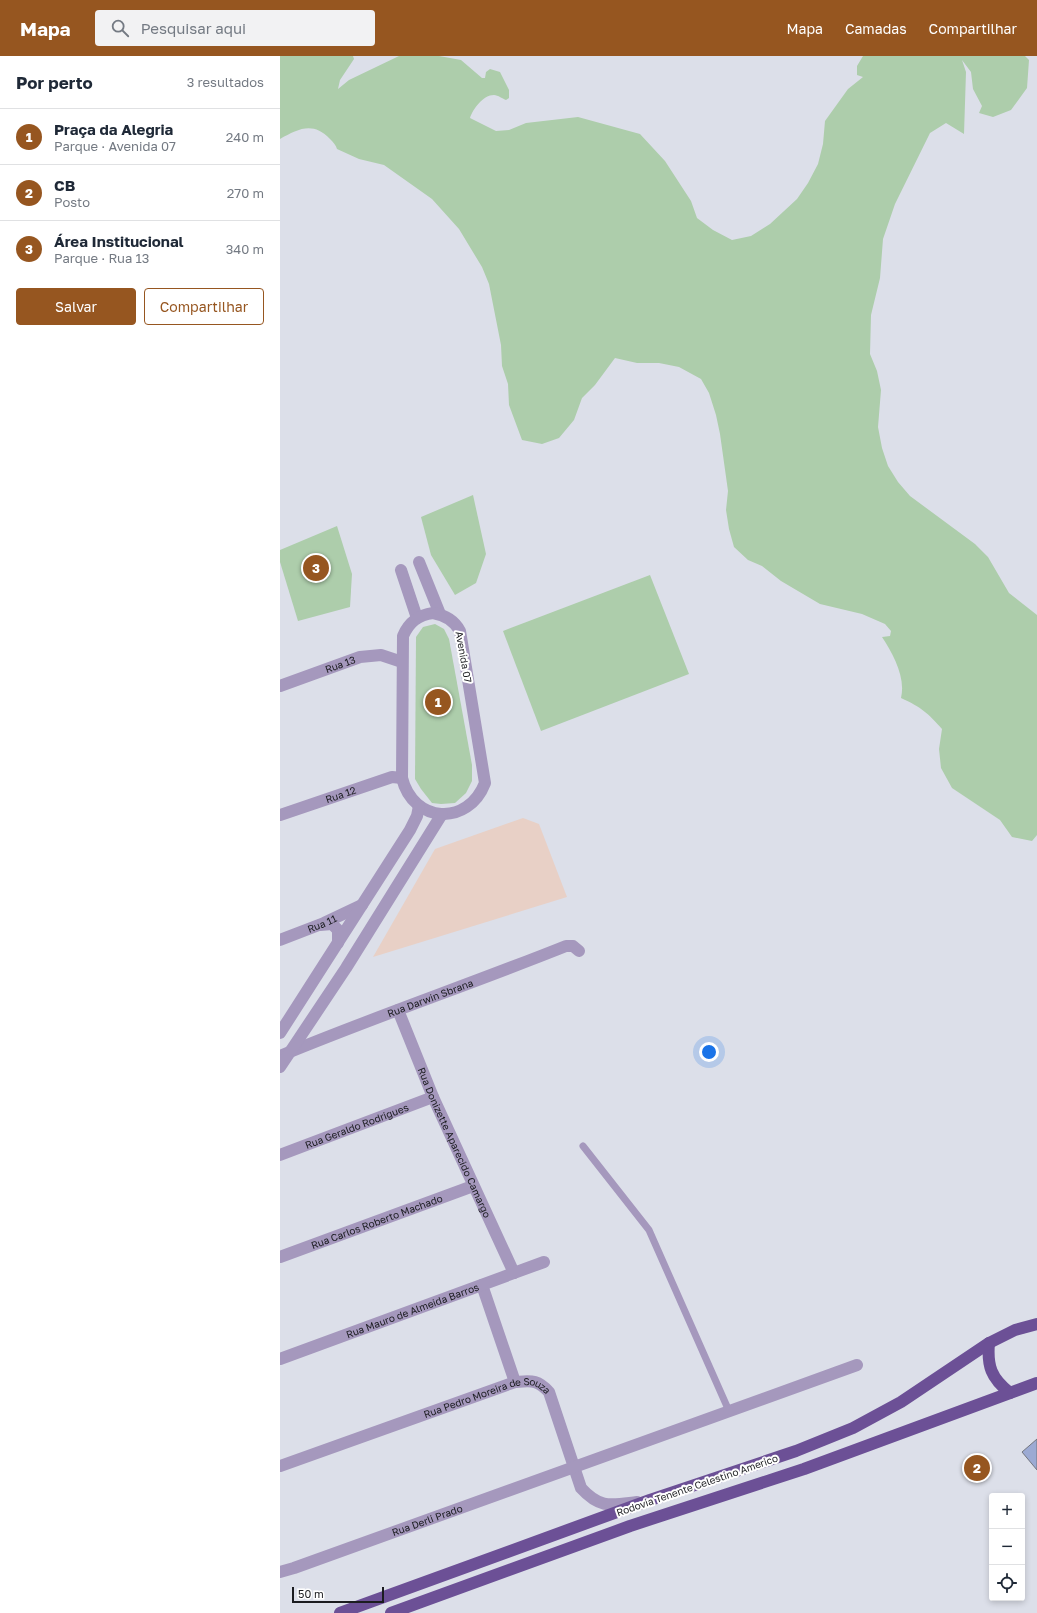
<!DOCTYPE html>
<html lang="pt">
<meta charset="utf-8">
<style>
:root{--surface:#fff;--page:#f2f2f3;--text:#1f2937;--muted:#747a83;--line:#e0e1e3;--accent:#965620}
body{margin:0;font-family:"Golos Text",sans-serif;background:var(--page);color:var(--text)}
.controls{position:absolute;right:12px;bottom:12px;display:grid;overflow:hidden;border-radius:4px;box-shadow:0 2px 6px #0003}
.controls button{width:36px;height:36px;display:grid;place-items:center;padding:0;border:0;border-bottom:1px solid var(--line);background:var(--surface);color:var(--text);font:20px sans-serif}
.scale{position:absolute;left:12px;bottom:10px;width:92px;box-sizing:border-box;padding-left:4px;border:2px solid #1b1c20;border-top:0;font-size:11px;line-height:14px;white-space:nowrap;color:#1b1c20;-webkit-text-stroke:3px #fff;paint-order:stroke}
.you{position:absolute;left:429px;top:996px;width:14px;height:14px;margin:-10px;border:3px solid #fff;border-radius:50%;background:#1a73e8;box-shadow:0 0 0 6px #1a73e833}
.badge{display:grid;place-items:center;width:26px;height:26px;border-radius:50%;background:var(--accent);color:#fff;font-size:13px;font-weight:700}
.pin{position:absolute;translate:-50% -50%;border:2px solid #fff;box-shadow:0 1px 4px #0006}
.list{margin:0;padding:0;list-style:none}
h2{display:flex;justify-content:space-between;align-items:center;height:52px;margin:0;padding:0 16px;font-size:17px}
h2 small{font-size:13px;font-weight:400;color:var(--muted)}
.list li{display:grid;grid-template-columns:26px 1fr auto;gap:12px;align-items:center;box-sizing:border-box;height:56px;padding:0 16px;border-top:1px solid var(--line)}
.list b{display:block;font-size:15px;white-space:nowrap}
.list p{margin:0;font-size:13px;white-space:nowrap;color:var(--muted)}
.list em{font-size:13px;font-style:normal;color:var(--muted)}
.actions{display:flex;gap:8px;padding:12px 16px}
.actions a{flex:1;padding:9px 0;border:1px solid var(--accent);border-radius:4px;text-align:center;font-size:14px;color:var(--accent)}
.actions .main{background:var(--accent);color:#fff}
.icon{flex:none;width:22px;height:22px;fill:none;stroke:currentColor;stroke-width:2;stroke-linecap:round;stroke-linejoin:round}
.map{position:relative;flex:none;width:757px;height:1557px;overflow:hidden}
header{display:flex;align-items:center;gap:24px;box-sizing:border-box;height:56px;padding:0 20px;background:var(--accent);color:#fff}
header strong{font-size:19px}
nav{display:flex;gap:22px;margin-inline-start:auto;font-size:14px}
.search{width:280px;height:36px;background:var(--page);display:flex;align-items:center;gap:10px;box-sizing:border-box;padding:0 14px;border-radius:4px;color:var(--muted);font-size:15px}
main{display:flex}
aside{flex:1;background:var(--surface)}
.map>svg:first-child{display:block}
</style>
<header>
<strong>Mapa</strong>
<div class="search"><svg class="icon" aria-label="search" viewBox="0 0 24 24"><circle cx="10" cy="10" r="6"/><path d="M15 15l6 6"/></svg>Pesquisar aqui</div>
<nav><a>Mapa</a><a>Camadas</a><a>Compartilhar</a></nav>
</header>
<main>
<aside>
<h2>Por perto<small>3 resultados</small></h2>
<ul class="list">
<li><span class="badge">1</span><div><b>Praça da Alegria</b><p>Parque · Avenida 07</p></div><em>240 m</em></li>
<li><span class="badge">2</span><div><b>CB</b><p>Posto</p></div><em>270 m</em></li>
<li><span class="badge">3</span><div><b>Área Institucional</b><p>Parque · Rua 13</p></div><em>340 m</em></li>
</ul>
<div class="actions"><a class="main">Salvar</a><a>Compartilhar</a></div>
</aside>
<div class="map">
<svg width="757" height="1557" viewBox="0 0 757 1557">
<rect width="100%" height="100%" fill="#dcdfe9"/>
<path fill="#e8d0c6" d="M243,762L259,768L287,841L93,901L155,793Z"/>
<g fill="#adcdab">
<path d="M0,0H73L74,3L60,24L58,33L69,24L119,0H159L181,4L202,22H205L206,16L210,13L220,16L229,34V42L226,44C223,43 218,39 214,39C203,39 193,53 190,62L216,75L229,74L246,67L298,61L360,78L385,105L411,145L417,162L433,174L452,184L471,180L490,168L517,143L528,127L538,108L543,88L545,65L568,33L583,21L577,19V10L583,0H745L749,4L747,32L731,54L713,61L699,57L702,50L693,33L691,16L682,4L686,16L684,78L666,67L650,77L615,148L603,183L600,222L591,259L590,298L597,315L601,334L598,371L602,392L608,410L618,426L630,440L695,488L708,501L729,537L757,559V779L752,785L732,781L720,764L672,732L661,712L659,693L662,673C648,657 641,651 621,642C626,621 613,598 602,581L610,580L611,575L605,568L582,558L540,548L501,525L482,510L468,504L454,491L449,473L446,454L448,435L440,378L436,359L429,337L421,323L399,311L379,307H357L335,302L315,329L302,342L294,364L279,382L262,388L242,384L229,349L228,328L222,310L221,289L209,228L202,211L179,173L152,143L104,109L79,103L57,93C56,89 53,86 50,83C33,65 18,73 0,83Z"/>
<path d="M193,439L206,498L196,527L175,539L151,499L141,461Z"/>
<path d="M57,470L72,518L70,551L18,565L0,506V494Z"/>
<path d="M370,519L409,618L261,675L223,575Z"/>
<path d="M155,568L164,573L169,583L192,709V725L186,737L175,747L161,748L152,747L141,733L135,723L136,581L143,571Z"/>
</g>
<g fill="#9caad3" stroke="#73767f">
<path d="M757,1383V1414L742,1396Z"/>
<path d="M700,1400L709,1414L695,1425L685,1411Z"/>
</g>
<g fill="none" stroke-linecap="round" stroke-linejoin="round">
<path stroke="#a598bd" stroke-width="7" d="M303,1090L369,1174L449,1355"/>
<g stroke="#a598bd" stroke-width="12">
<path d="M139,506L160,558"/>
<path d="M121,514L137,562"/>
<path id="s1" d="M0,630L80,601L101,599L122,606"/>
<path id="s2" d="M0,759L112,721L122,722"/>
<path d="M40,869L52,868L58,874V887"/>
<path id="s3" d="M0,884L44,867L82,849"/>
<path id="s4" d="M118,954L153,1041L234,1217"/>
<path id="s5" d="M0,1000C94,961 191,928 286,890H293L299,895"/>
<path id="s6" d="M0,1099L153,1041"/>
<path id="s7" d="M0,1201L193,1130"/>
<path d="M202,1229L235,1326"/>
<path id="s8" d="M0,1303L264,1206"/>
<path id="s9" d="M0,1410L235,1326C251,1325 257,1323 269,1336L301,1432C320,1453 331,1449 357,1446"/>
<path id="s10" d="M0,1516L14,1512L577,1309"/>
</g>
<g stroke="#a598bd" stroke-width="12">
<path d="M153,557C165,559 174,564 180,575L205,727C188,771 133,767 122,722L123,580C129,566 138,559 153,557Z"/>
<path d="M0,977L130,774L137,760L139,750"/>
<path d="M0,1011L66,912L162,758"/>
</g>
<g stroke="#6c5096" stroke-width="12">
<path d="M709,1287C707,1310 711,1322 730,1337"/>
<path d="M60,1557L370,1444L516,1395L573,1372L621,1346L709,1287L735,1274L757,1268"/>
<path d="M111,1557L350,1470L524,1413L757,1327"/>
</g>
</g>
<g text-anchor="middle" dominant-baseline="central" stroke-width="4" stroke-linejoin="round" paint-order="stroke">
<g font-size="10" fill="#1b1c20" stroke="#fff">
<text transform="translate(184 601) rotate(80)">Avenida 07</text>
<text stroke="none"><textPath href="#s1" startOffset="64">Rua 13</textPath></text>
<text stroke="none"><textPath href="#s2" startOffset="64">Rua 12</textPath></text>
<text stroke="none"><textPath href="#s3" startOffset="45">Rua 11</textPath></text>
<text stroke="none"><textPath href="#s5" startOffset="161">Rua Darwin Sbrana</textPath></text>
<text stroke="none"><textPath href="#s6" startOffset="82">Rua Geraldo Rodrigues</textPath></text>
<text stroke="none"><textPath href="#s4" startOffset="144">Rua Donizette Aparecido Camargo</textPath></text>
<text stroke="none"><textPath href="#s7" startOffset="103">Rua Carlos Roberto Machado</textPath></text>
<text stroke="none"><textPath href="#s8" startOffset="141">Rua Mauro de Almeida Barros</textPath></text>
<text stroke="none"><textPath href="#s9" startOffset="220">Rua Pedro Moreira de Souza</textPath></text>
<text transform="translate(417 1429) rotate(-19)">Rodovia Tenente Celestino Americo</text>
<text stroke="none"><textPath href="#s10" startOffset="156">Rua Derli Prado</textPath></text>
</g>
</g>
</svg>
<div class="controls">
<button>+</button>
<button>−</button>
<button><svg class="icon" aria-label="locate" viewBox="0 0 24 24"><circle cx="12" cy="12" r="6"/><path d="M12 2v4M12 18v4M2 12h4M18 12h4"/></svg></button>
</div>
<div class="scale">50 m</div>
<div class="you"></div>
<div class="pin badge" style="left:158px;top:646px">1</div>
<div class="pin badge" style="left:697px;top:1412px">2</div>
<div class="pin badge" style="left:36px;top:512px">3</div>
</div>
</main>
